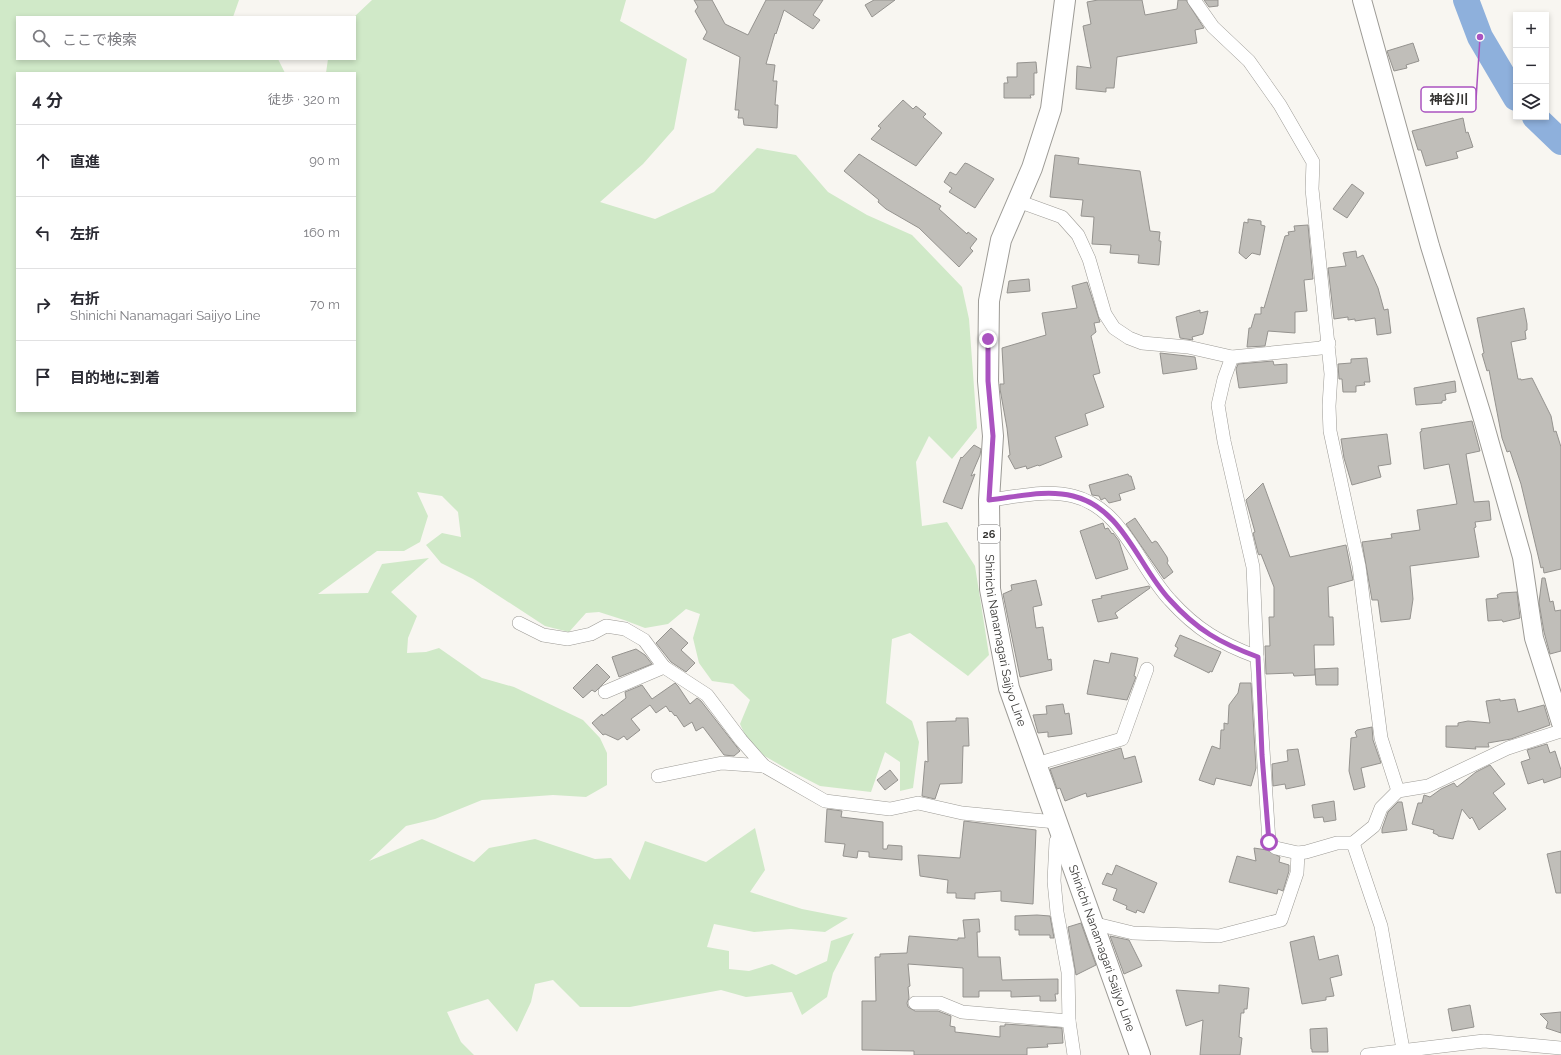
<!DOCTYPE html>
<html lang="ja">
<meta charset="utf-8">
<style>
:root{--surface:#fff;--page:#f2f2f3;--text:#2b2b33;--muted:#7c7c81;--line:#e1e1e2}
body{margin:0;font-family:Raleway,"Noto Sans JP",sans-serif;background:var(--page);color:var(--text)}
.controls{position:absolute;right:12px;top:12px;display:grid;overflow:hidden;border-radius:0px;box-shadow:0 2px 6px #0003}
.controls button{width:36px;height:36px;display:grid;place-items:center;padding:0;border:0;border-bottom:1px solid var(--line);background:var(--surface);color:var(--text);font:20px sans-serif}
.stop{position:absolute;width:12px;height:12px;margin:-9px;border:3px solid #aa53c0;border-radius:50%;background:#fff}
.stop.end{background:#aa53c0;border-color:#fff;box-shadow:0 1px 4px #0008}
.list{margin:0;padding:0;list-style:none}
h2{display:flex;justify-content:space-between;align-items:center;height:52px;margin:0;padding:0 16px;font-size:17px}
h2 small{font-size:13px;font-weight:400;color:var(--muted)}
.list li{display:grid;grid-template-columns:26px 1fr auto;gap:12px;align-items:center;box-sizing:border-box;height:72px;padding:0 16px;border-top:1px solid var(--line)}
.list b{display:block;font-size:15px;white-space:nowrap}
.list p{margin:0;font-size:13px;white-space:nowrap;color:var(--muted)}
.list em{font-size:13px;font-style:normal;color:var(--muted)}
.icon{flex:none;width:22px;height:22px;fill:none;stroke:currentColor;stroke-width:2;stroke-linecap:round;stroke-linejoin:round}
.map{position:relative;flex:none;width:1561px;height:1055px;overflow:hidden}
.search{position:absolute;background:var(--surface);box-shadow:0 2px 6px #0003;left:16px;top:16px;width:340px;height:44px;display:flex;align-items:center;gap:10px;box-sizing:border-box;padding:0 14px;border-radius:0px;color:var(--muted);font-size:15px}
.panel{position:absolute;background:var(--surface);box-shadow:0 2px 6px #0003;left:16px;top:72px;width:340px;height:340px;border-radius:0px}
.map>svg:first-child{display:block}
</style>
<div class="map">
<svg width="1561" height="1055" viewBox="0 0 1561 1055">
<rect width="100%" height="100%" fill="#f8f6f1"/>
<path fill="#d0e9c8" d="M0,0H239L233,17H17V59H278L285,73H17V411H355V73H326L328,59H355L354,17L372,0H626L620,21L687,59L674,129L643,164L600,202L655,219L714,192L757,148L796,155L828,192L867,215L912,235L962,287L969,319L977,428L952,459L929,436L916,462L922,526L947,522L975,566L989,655L968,676L910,633L892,639L886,703L912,721L919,742L913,788L900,791V762L885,752L871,792L820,786L787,769L751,748L740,724L750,700L733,684L712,681L699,663L693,638L700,614L686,609L668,624L645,628L624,620L599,612L586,613L569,632L545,626L473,579L441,563L426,545L442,533L461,537L458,512L442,496L417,492L428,516L420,542L404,551H377L318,594L368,593L382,564L429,558L391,592L417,616L408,638L407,653L426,652L439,648L482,678L514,687L583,720L600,738L607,753V785L586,797L553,795L482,800L435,819L406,826L369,861L422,839L474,862L489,848L535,839L595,859L611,858L630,880L645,841L706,862L755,828L765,870L750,892L802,909L848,918L825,932L791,929L754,932L714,924L707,947L729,951V969L749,971L772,964L796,975L827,961L831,941L854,933L833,973L827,997L802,1015L792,992L746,997L721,990L630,1007H580L553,980L535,984L531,1002L517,1032L488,999L447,1012L461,1042L474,1055H0Z"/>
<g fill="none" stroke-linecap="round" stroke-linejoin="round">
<g stroke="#8eb0dc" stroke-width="26">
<path d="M1466,0L1480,37L1516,98"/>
<path d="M1535,117L1561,142"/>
</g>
</g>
<g fill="#c0beb9" stroke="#95938f">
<path d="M694,0H712L725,24L748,35L766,0H823L813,15L820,20L813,29L784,10L776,34L775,33L766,64L775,65L773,81H777L775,105H778L777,128L744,125L743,118H738L739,110H735L740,57L703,39L707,32L695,11L698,7Z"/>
<path d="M874,0H895L872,17L865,5Z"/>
<path d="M1098,0H1142L1145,15L1177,9L1178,0H1186L1204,28L1195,30L1197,43L1117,57L1114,88H1106V92L1076,89L1077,66L1091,68L1083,26L1091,24L1087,2Z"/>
<path d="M1204,0H1218V6L1209,7Z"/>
<path d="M1413,43L1419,61L1406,65L1407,68L1394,71L1387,51Z"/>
<path d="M1036,62L1037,73H1034V95H1030L1031,98H1004V83H1008L1007,77H1017V63Z"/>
<path d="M903,100L913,109L916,106L926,114L923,117L942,133L916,166L871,139L881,128L878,126Z"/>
<path d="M1463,118L1466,133L1468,132L1473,147L1456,152L1458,158L1426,166L1421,150H1418L1412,131Z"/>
<path d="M859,154L941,206L939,209L967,234L968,232L977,239L970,248L973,251L959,267L919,228L886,209L878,202L879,200L844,171Z"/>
<path d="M1055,155L1079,158L1078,164L1140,171L1150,231L1160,232L1159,241H1161L1159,265L1138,263L1139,255L1110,253L1111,245L1092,244L1094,217L1081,216L1083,200L1050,197Z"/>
<path d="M965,163L968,164L994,179L975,208L949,192L952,188L944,182L950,172L956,175Z"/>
<path d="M1352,184L1364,193L1347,218L1333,209Z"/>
<path d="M1248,219L1261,221V225L1265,226L1260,255L1252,253L1246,259L1239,253L1244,222L1248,223Z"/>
<path d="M1308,225L1313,279L1304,280L1307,311L1295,312V333L1268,331L1265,346L1247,347L1249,328H1251L1255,314H1261V307L1264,308L1285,236L1289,235L1288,232L1295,231L1294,226Z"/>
<path d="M1356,251L1357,258L1363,255L1378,288L1384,310L1388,309L1391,333L1377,335L1375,318L1355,321V319L1348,320V317L1334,319L1328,268L1346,266L1343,253Z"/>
<path d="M1029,279L1030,291L1007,293L1009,281Z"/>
<path d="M1087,282L1100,322L1094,323L1096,332L1091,336L1100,373L1093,375L1104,407L1085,414L1088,425L1055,437L1062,457L1039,466L1038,465L1027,469L1026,466L1015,469L1008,456L1010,455L1007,428L1000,389V384H1004L1002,348L1046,335L1042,313L1077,308L1072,286Z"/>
<path d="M1524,308L1527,324V330L1525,331L1526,339L1511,342L1518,379H1521V380L1532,378L1551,416L1554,432L1556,431L1561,447V569L1544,573L1543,567L1541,568L1521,484L1510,451L1507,452L1502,438L1489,370L1487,371L1482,354L1484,353L1477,318Z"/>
<path d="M1200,310V313L1208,311L1203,334L1192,337L1193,340L1180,338L1176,317Z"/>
<path d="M1160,353L1195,357L1197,369L1163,374Z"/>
<path d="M1367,358L1370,382H1364L1365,385L1356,386V392H1343L1342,379H1339L1338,364L1351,363V359Z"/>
<path d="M1273,361L1274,365L1287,364V383L1239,388L1236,369L1238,364Z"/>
<path d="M1455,381L1456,392L1445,394L1446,400L1442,401V403L1416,405L1414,388Z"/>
<path d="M1472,421L1480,451L1466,454L1474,502L1489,501L1491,520L1475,522L1476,527L1474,528L1479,557L1410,566L1413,599L1410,619L1381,622L1378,600H1372L1362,542L1392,538L1391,534L1420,530L1417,510L1457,504L1449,464L1424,469L1420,432L1422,431L1421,429Z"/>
<path d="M1387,434L1391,464L1378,466L1381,477L1352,485L1344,458L1341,439Z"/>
<path d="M974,445L981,449L980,455L971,476L975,474L962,509L943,502L961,457L962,458Z"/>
<path d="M1128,474L1129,476H1131L1135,489L1119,494L1121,500L1109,503L1105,498L1101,500L1099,496L1092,495L1089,485Z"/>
<path d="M1263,483L1290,557L1346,545L1353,580L1328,587L1329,617H1333L1334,645H1314L1315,675L1294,676L1293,673L1266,674L1265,646H1270L1269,617H1274V587L1261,554L1259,555L1258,553L1253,533L1255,532L1246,500Z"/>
<path d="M1135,518L1152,543L1155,541L1157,542L1167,557L1168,561L1167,563L1173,572L1164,579L1126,524Z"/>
<path d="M1103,523L1105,529L1108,528L1112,534L1113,533L1119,541L1128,569L1096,579L1080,531Z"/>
<path d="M1542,578H1545L1550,602L1553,601L1555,611L1561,610V651L1550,654L1544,632L1539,603Z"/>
<path d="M1036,580L1042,605L1033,607L1036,628L1043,627L1048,660L1051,659L1052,670L1020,677L1003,594L1012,590L1011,585Z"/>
<path d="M1149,586L1150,588L1115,613L1118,618L1098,622L1092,600L1102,598L1101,596Z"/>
<path d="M1517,592L1520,618L1503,622L1502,620L1488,621L1486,599L1498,598L1497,595L1501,593Z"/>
<path d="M671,628L688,643L681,650L695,663L686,672L671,662L656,643Z"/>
<path d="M1180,635L1221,652L1212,672L1210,671L1209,673L1199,668L1174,656L1178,648L1175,646Z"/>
<path d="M636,649L645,655L652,664L619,677L612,657Z"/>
<path d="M1111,653L1138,658L1134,676L1136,677L1127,700L1087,694L1094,660L1109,663Z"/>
<path d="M597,664L610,677L595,692L592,690L583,698L573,688Z"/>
<path d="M1338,668V685H1316L1315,669Z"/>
<path d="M675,683L678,686L690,704L697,698L701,701L740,751L734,756L724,755L703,727L696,731L692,722L684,727L676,715L675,716L671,711L670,712L666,706L656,713L650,705L631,719L640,730L627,740L624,736L618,740L605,734L603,735L592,723L602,714L603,716L626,698L625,692L642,685L652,699Z"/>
<path d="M1240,683H1251L1256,768L1251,786L1216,778L1214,785L1199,780L1212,746L1220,749L1221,730H1224V723L1228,724L1229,705L1238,693Z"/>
<path d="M1500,699V701L1515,699L1518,712L1544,705L1550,725L1511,739L1488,743L1489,747H1475L1476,749L1446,747V726H1458V723L1468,721L1490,723L1486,701Z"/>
<path d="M1063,704L1065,714L1069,713L1072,734L1048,737V732L1038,733L1033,715L1047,714L1046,706Z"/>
<path d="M956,718H968L969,746H963L962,783L940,784L935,799L922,796L925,761L928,762L927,722L956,721Z"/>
<path d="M1372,727L1373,740L1381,763L1361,768L1365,787L1354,790L1349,771L1351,738L1357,737L1355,732L1357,730Z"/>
<path d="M1547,744L1550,753L1555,751L1561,770V777L1544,783L1543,779L1528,784L1521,762L1530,759L1527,750Z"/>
<path d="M1121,748L1124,759L1135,756L1142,782L1087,797L1086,793L1065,801L1060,788L1057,789L1050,769Z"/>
<path d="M1298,749L1305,785L1286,789L1285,784L1273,786L1272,764L1288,761L1287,750Z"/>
<path d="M1490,765L1505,784L1493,793L1506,809L1479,830L1472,817L1470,819L1462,809L1453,839L1438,836V835L1433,833L1434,830L1412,824L1418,803H1422L1424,795L1430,797L1441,789L1454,783L1457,787L1476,772Z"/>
<path d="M890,770L898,780L885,790L877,780Z"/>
<path d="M1334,801L1336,820L1324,822L1323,817L1314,818L1312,805Z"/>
<path d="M1398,802H1402L1407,830L1382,833V829L1388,812Z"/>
<path d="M827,809L842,811L841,817L883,822V849H887L888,845L902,846V860L869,857V852L858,851L857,858L843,856L845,844L825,842Z"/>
<path d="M964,821L1036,830L1033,904L1001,901V891L975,893V899L956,898V893H947L948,880L920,876L918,855L960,858Z"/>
<path d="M1254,848L1267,850L1280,857L1279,862L1289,865V871L1283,891L1278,889L1277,894L1229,882L1237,856L1256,861Z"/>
<path d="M1561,851V893H1556L1547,854Z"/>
<path d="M1116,865L1157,883L1144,913L1137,910L1136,913L1126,909L1127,906L1113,900L1117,889L1102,884L1107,873L1112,875Z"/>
<path d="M1037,915L1050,916L1054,938H1050V935H1019V930H1015V916Z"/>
<path d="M979,919L980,932H977L978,957H1000L1002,980L1058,979V994H1055L1056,1001H1040V996L1011,997V991H979V997H963V968L908,964L910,986L908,987L909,998L907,1003L908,1007L915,1011H938L951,1016L950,1026L955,1027V1032L1000,1037V1026H1005V1024L1062,1028L1063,1043L1047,1044L1048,1047L1027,1048V1055H914V1051L862,1050V1001H876L875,957H880V954L907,953L909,936L958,940V938H965L963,920Z"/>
<path d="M1081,923L1096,965L1076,975L1068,927Z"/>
<path d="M1110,936L1129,940L1142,966L1124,974Z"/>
<path d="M1314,936L1319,960L1338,955L1342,975L1330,978L1334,996L1326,997V1000L1302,1004L1290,942Z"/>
<path d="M1219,985L1249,988L1247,1009H1244V1013H1241L1239,1037L1242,1038L1240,1055H1200L1203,1020L1186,1026L1176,990L1219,993Z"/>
<path d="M1470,1005L1474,1027L1452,1031L1448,1009Z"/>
<path d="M1561,1012V1033L1546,1028L1548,1022L1540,1014Z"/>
<path d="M1327,1028L1328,1052H1312V1049H1311L1310,1029Z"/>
</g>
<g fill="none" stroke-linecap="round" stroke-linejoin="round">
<g stroke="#9d9b96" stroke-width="14">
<g id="street">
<path d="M1194,0L1213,27L1249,61L1280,105L1313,162L1312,189L1331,374L1329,406L1330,431L1359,566L1381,738L1398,791"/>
<path d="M1018,201L1062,217L1078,235L1089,259L1105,314L1114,328L1129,338L1142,343L1188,347L1232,357L1321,348L1329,343"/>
<path d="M1232,357L1224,379L1218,405L1224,441L1253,567L1257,657"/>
<path d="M989,500C1016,497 1046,489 1073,496C1123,508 1138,566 1170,600C1197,630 1220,643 1257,657L1269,842L1276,848L1298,853L1306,852L1337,843H1353L1374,826L1381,808L1398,791L1428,786L1508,748L1561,731"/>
<path d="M519,623L543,635L568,639L591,634L606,626L625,629L644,640L664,667"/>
<path d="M605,692L664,667L707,695L741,740L764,766L825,801L890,809L918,803L962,813L1056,822"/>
<path d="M1036,764L1122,739L1147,669"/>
<path d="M658,776L722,763L764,766"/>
<path d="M1061,836L1056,841L1054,881L1057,912L1068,972L1069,1021L1074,1055"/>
<path d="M1353,843L1381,926L1404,1055"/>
<path d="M1092,923L1133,933L1219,936L1281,920L1297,873L1298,853"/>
<path d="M915,1003H940L962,1012L1069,1021"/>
<path d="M1367,1055L1484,1041L1561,1048"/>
</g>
</g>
<g stroke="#9d9b96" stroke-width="20">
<path id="secondary" d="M1362,0L1430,246L1483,419L1522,557L1534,638L1561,723"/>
</g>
<g stroke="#9d9b96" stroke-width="22">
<g id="primary">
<path id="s1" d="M1065,0L1051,109L1032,168L1001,240L989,301L988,381L993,436L989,500L990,589L1009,688L1140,1055"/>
</g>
</g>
<use href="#street" stroke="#fff" stroke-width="13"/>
<use href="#secondary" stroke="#fff" stroke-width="18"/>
<use href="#primary" stroke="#fff" stroke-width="20"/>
</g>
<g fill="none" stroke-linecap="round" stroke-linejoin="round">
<path stroke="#aa53c0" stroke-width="5" d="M988,339V381L993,436L989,500C1016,497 1046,489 1073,496C1123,508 1138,566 1170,600C1197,630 1220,643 1258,657L1262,755L1269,842"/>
</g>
<g text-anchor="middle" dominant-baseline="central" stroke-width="3" stroke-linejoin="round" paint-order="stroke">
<rect fill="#fff" stroke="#727170" stroke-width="1" x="978" y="525" width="22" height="18" rx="3"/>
<g font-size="11" font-weight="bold" fill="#353432">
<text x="989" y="534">26</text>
</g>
<g font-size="12" fill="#353432" stroke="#fff">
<text stroke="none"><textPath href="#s1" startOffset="654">Shinichi Nanamagari Saijyo Line</textPath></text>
<text stroke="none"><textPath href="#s1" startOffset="978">Shinichi Nanamagari Saijyo Line</textPath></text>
</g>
</g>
<path fill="none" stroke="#aa53c0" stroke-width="1.5" d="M1480 37L1476 100"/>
<circle fill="#aa53c0" stroke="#fff" stroke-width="1.5" cx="1480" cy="37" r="4"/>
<rect fill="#fff" stroke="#aa53c0" stroke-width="1.5" x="1421" y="87" width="55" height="25" rx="4"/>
<g font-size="13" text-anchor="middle" font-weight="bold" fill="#353432">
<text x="1449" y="104">神谷川</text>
</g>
</svg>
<div class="controls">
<button>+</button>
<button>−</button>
<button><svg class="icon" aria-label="layers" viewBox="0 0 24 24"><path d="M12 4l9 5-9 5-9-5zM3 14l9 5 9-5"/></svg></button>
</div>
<div class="stop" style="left:1269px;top:842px"></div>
<div class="stop end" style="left:988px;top:339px"></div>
<div class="search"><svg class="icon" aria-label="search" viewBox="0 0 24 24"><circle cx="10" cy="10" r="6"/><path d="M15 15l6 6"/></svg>ここで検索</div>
<section class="panel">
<h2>4 分<small>徒歩 · 320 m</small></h2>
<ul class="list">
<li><svg class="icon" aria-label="ahead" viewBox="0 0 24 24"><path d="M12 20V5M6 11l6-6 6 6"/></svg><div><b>直進</b></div><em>90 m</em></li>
<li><svg class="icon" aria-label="left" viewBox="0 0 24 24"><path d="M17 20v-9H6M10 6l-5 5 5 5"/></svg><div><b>左折</b></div><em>160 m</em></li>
<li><svg class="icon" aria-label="right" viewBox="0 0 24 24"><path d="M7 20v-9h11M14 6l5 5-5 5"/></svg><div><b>右折</b><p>Shinichi Nanamagari Saijyo Line</p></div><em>70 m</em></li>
<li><svg class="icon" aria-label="arrive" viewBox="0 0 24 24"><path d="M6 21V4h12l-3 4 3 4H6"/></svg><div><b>目的地に到着</b></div></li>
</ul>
</section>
</div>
